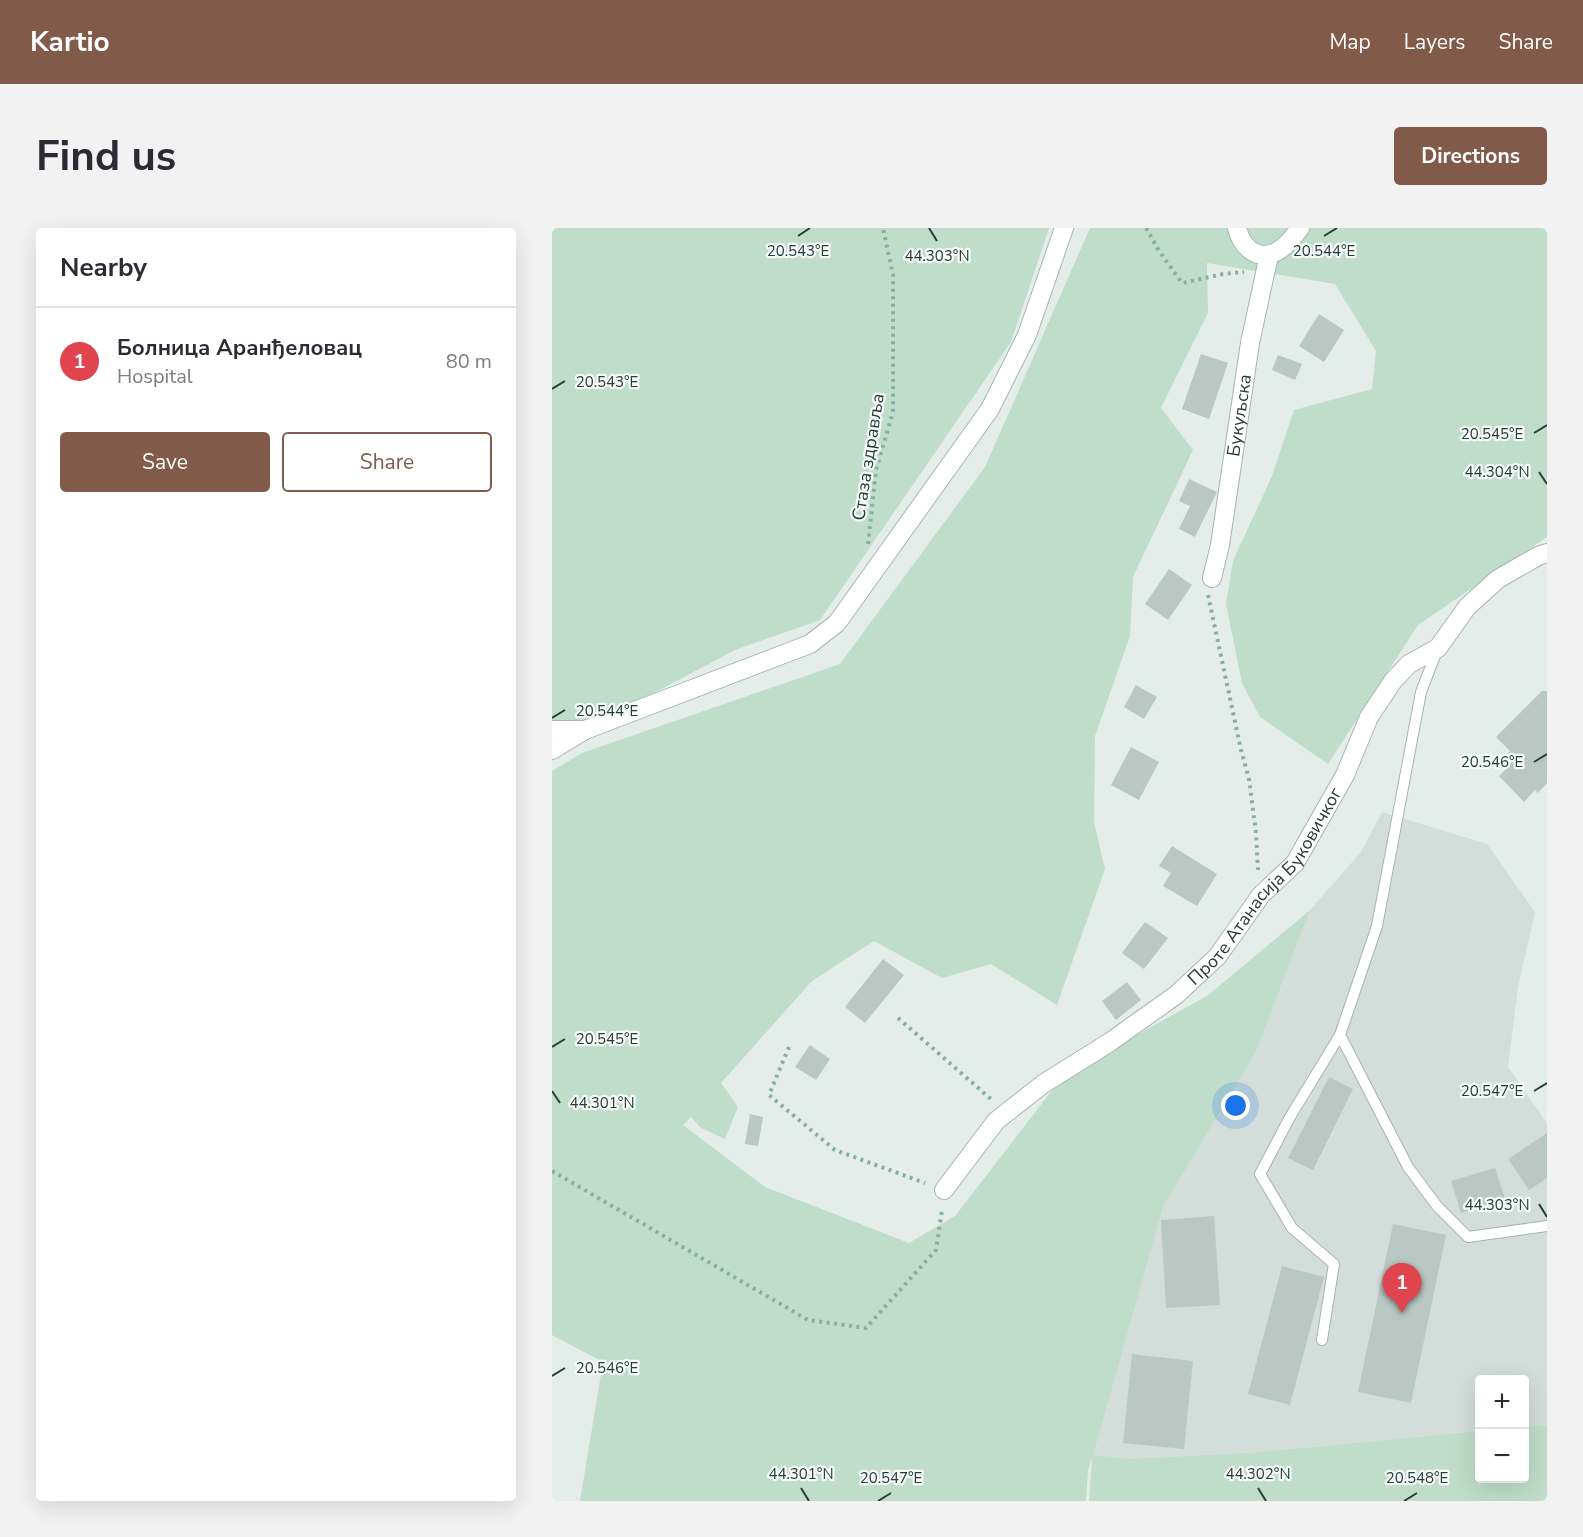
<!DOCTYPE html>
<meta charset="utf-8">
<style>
:root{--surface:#fff;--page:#f2f2f3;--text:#2b2b33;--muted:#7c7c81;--line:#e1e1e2;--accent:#815a4a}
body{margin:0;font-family:"Nunito Sans",sans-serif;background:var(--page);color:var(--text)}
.controls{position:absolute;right:18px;bottom:18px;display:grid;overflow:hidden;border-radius:6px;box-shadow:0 6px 24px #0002}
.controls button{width:54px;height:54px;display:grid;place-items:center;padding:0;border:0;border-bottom:2px solid var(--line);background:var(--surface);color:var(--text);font:30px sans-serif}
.you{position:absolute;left:684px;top:878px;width:21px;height:21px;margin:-15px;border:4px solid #fff;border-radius:50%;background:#1a73e8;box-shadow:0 0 0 9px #1a73e833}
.badge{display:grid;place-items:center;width:39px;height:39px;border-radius:50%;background:var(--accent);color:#fff;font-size:20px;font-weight:700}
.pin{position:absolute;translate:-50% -50px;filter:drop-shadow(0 2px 3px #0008)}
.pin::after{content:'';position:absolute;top:32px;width:21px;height:18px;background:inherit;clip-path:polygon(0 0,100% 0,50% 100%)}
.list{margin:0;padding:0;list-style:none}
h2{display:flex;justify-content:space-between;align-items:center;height:78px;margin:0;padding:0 24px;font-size:26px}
h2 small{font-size:20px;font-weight:400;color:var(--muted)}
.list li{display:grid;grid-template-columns:39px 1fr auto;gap:18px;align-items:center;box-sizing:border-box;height:108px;padding:0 24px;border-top:2px solid var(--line)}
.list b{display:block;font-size:22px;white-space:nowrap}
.list p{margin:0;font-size:20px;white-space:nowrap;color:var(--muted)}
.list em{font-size:20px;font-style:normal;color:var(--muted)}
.actions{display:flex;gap:12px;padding:18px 24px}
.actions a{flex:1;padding:14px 0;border:2px solid var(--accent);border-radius:6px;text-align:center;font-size:21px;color:var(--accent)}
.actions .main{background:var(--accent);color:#fff}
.map{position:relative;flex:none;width:995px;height:1273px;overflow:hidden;border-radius:6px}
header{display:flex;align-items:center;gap:36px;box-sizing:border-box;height:84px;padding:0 30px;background:var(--accent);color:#fff}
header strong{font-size:28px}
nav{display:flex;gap:33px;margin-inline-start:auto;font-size:21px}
.intro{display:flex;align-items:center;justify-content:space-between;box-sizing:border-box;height:144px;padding:0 36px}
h1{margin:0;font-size:42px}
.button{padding:15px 27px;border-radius:6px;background:var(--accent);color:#fff;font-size:21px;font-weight:700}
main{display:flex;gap:36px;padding:0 36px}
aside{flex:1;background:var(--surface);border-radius:6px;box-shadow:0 6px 24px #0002}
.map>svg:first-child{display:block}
</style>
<header>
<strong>Kartio</strong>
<nav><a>Map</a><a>Layers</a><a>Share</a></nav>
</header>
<div class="intro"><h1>Find us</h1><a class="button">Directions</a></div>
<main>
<aside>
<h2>Nearby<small></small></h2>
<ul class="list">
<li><span class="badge" style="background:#e0444e">1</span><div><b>Болница Аранђеловац</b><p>Hospital</p></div><em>80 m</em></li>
</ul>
<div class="actions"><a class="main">Save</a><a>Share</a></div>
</aside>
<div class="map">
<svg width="995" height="1273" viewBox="0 0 995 1273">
<rect width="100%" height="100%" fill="#e4edea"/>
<path fill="#d3ddd9" d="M830,584L935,616L983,684L966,759L956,839L995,895V1197L973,1199L972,1152H927V1203L707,1224L577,1231L540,1227L611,979L704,824L758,682L809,624Z"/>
<g fill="#bfddca">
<path d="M0,0H497L459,114L268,392L183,422L0,519Z"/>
<path d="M538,0H995V309L866,397L776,536L708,489L690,455L674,376L681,333L720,248L742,182L820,161L824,123L783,56L655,35L656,85L609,180L641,222L581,349L578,408L543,508L542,594L553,641L505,777L439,736L390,750L322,713L260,753L169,855L186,879L173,911L149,900L139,889L131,897L213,959L357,1015L403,988L512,847L655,768L758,682L704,824L611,979L541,1227L577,1231L707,1224L927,1203V1250H972L973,1199L995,1197V1273H537L540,1230L536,1242L534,1273H28L51,1134L0,1107V543L30,525L288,436L433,239Z"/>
</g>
<g fill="#bac8c3">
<path d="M767,86L792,102L772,134L747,118Z"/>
<path d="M649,126L676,135L657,191L630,181Z"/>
<path d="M726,127L750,136L743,152L720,142Z"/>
<path d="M637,251L665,264L643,309L627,301L638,278L627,273Z"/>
<path d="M617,341L640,357L616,392L593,376Z"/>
<path d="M584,457L605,469L592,491L572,479Z"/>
<path d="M990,463H995V555L986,565L983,562L972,574L947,548L958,537L952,530L958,523L944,509Z"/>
<path d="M579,519L607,534L587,572L559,557Z"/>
<path d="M620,618L665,646L645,678L611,658L619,645L607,638Z"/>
<path d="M593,694L616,710L592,741L570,725Z"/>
<path d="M331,731L352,747L313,795L293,779Z"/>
<path d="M575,754L589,772L564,792L550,773Z"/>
<path d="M258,817L278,831L264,852L243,839Z"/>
<path d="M777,849L801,861L761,942L736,930Z"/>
<path d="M198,886L211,889L206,918L193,916Z"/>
<path d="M995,905V950L977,962L956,931Z"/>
<path d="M943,940L953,971L909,985L899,953Z"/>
<path d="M662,988L668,1077L614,1080L609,992Z"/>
<path d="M841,996L894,1007L859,1175L806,1164Z"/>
<path d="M730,1038L772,1049L738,1177L696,1166Z"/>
<path d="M580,1126L641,1133L632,1221L571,1215Z"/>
</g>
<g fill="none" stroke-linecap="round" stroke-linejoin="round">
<g stroke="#a7b5b2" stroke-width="12">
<g id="lane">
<path d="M886,420L869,464L825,698L788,807L856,939L885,978L916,1009L995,998"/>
<path d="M770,1112L782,1036L740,1000L708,946L738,889L788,807"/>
</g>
</g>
<g stroke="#a7b5b2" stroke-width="20">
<g id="street">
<path id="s1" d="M660,350L668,317L698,115L717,27"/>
<path d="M0,522L33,502"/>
<path id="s2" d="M392,962L444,893L491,856L558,814L624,767L665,729L709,667L743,635L793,547L817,489L841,453L857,436L886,420L915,379L946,351L986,328L995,325"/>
</g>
</g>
<g stroke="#a3b8b3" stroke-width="20">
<g id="secondary">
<path d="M685,0C687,8 690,15 697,21C717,38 737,16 748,0"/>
<path d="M0,502H33L258,416L285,395L438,181L475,107L512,0"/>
</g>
</g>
<g stroke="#87afa6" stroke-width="4" stroke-dasharray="3 4.5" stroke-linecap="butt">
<path d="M594,0L607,23L630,55L671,46L692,44"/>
<path d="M316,316L324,242L341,184V47L331,0"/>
<path d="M656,367L689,522L697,551L704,605L706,642"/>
<path d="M346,790L440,872"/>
<path d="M237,819L217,867L283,922L373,955"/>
<path d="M0,943L256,1092L314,1100L384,1022L390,982"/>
</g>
<use href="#lane" stroke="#fff" stroke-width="10"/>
<use href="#street" stroke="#fff" stroke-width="18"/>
<use href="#secondary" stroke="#fff" stroke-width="18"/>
</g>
<path fill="none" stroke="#253e3a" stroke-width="2" d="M377,0L385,13M246,8L258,0M772,8L785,0M0,161L13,153M982,205L995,197M987,244L995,256M0,490L13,482M982,534L995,526M0,819L13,811M0,863L8,875M982,863L995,855M987,976L995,989M0,1148L13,1140M249,1260L257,1273M706,1260L714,1273M326,1273L339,1265M852,1273L865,1265"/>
<g text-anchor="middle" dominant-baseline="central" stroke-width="4.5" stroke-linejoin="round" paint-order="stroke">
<g font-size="18" fill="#253e3a" stroke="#f5f9f8">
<text stroke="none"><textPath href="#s1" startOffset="165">Букуљска</textPath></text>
<text transform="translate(316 229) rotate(-81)">Стаза здравља</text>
<text stroke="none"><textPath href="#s2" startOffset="448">Проте Атанасија Буковичког</textPath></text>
</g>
</g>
<g font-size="15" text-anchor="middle" fill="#253e3a" stroke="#f5f9f8" stroke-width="4.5" stroke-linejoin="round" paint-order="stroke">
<text x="246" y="28">20.543°E</text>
<text x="772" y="28">20.544°E</text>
<text x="385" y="33">44.303°N</text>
<text x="55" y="159">20.543°E</text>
<text x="940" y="211">20.545°E</text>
<text x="945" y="249">44.304°N</text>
<text x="55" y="488">20.544°E</text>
<text x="940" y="539">20.546°E</text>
<text x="55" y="816">20.545°E</text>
<text x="940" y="868">20.547°E</text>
<text x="50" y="880">44.301°N</text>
<text x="945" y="982">44.303°N</text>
<text x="55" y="1145">20.546°E</text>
<text x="249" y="1251">44.301°N</text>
<text x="706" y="1251">44.302°N</text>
<text x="339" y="1255">20.547°E</text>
<text x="865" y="1255">20.548°E</text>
</g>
</svg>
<div class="controls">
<button>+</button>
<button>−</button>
</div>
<div class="you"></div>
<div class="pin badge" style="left:850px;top:1085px;background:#e0444e">1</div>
</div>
</main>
